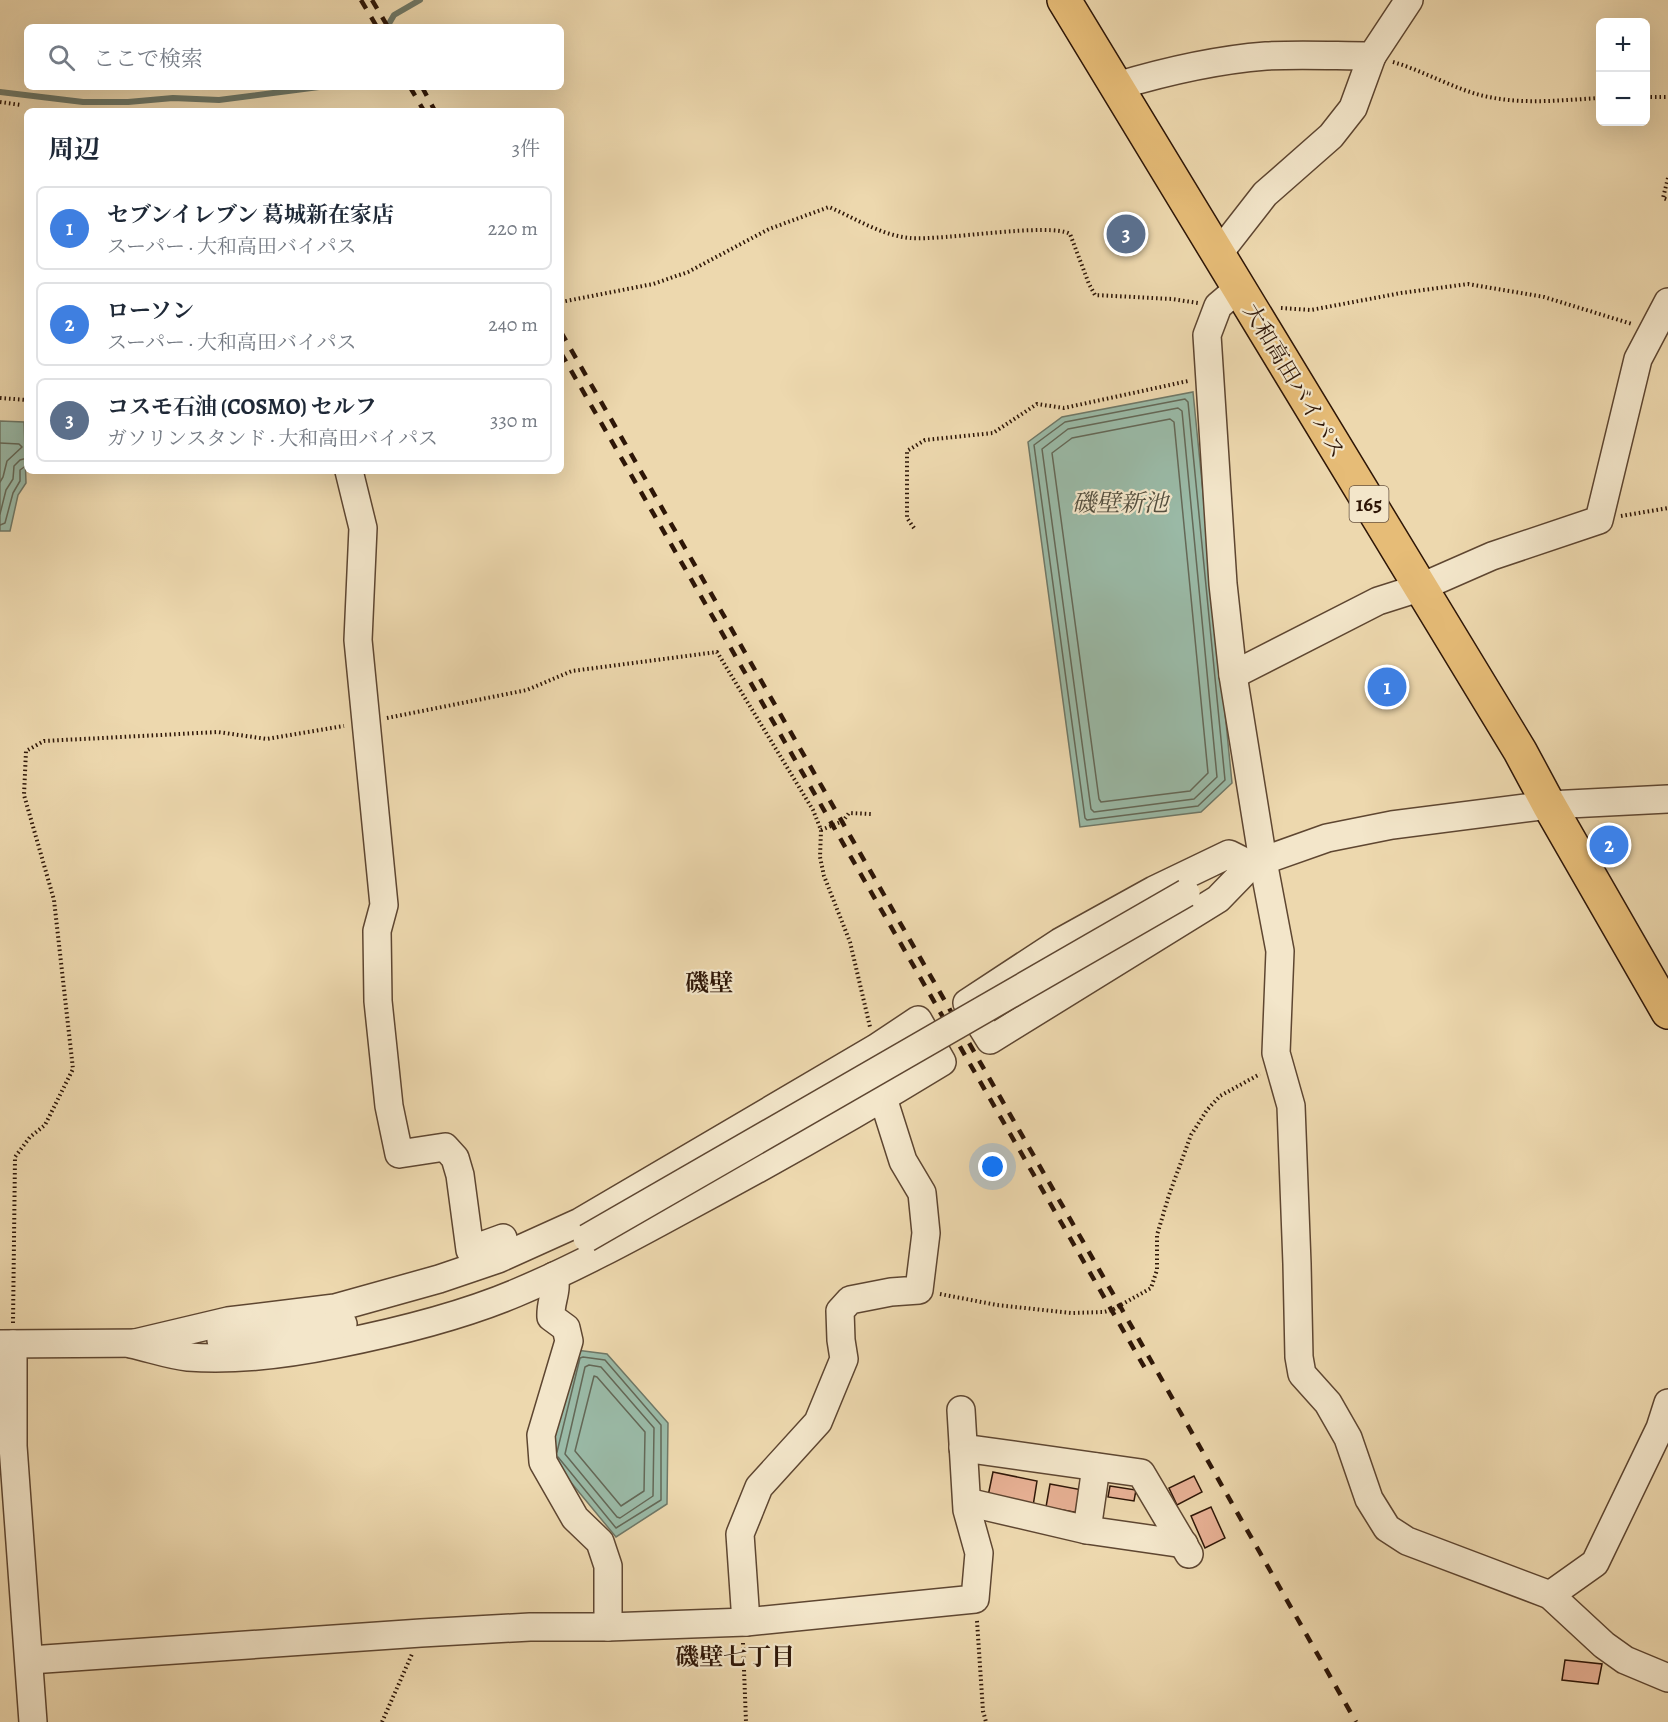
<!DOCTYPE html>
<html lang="ja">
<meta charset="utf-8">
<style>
:root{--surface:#fff;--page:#f6f6f7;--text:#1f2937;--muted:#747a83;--line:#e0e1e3;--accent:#ea580c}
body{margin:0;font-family:Alegreya,"Noto Serif JP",serif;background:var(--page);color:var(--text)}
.controls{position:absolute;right:18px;top:18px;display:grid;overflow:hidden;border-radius:9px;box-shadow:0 6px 24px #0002}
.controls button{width:54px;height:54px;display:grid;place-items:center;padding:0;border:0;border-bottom:2px solid var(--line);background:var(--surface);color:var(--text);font:30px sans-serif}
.you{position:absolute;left:993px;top:1167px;width:21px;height:21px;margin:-15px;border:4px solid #fff;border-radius:50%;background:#1a73e8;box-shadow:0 0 0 9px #1a73e833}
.badge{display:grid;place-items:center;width:39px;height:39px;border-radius:50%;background:var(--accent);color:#fff;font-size:20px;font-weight:700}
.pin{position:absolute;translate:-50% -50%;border:3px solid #fff;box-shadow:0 2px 6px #0006}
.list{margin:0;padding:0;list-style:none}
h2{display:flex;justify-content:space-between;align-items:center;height:78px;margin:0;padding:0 24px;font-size:26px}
h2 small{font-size:20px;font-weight:400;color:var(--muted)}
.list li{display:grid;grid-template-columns:39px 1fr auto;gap:18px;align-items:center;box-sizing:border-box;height:84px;margin:0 12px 12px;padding:0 12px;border:2px solid var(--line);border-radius:9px}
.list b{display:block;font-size:22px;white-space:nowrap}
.list p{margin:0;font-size:20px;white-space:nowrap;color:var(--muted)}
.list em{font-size:20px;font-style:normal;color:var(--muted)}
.icon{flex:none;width:33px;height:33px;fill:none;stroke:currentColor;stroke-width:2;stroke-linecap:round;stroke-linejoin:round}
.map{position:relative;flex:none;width:1668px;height:1722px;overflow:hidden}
.search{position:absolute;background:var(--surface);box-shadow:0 6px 24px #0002;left:24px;top:24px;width:540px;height:66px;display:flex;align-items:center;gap:15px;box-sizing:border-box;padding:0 21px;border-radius:9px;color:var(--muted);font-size:22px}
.panel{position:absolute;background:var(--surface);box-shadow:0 6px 24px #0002;left:24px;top:108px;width:540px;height:366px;border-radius:9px}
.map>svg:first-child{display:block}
</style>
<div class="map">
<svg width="1668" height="1722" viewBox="0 0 1668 1722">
<rect width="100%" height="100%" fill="#edd8ae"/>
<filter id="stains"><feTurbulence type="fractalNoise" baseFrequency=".00333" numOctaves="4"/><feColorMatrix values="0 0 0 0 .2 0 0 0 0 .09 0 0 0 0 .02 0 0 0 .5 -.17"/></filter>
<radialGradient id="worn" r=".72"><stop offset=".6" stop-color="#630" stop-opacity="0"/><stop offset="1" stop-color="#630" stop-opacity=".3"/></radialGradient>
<g fill="#9abaa7" stroke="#6f7867" stroke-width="1.5">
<path d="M1193,392L1232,783L1201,812L1080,827L1028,442L1062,417Z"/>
<path d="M0,421L24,422L26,483L18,495L10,531H0Z"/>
<path d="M576,1350L607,1354L668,1423L667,1504L616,1537L550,1457Z"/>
</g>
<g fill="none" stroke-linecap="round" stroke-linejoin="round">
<g stroke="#646857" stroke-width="1.5">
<path d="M1185,399L1188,402L1225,780L1198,806L1087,820L1085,818L1034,445L1065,422Z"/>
<path d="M1178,408L1182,411L1217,777L1194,799L1094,812L1091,809L1042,449L1068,429Z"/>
<path d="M1170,419L1174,422L1208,773L1190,791L1101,802L1099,799L1052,453L1072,438Z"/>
<path d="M0,443L19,444L22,447L7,461L3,477L0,482"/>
<path d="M0,514L6,490L13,479L14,466L20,460L27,458"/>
<path d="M0,525L5,523L13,493L20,481V470L27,465"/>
<path d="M589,1365L601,1367L654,1428L653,1496L620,1518L617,1517L565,1454L585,1367Z"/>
<path d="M594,1376L597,1377L645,1432L644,1491L621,1506L575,1451Z"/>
<path d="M557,1452L580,1358L583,1357L605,1360L661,1425V1500L616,1528L558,1457"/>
</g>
<g stroke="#6f7867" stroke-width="6">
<path d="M387,27L394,15L420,0"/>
<path d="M0,92L83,102H128L173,98L219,100L319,87"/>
</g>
</g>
<g fill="#e8b195" stroke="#2e1607" stroke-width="1.5">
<path d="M993,1472L1037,1481L1033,1506L988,1496Z"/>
<path d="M1194,1476L1202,1492L1177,1505L1169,1488Z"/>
<path d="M1050,1484L1088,1491L1085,1514L1046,1507Z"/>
<path d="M1110,1486L1136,1490L1134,1501L1108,1497Z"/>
<path d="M1211,1507L1225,1538L1205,1548L1191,1516Z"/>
<path d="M1565,1660L1602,1664L1598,1684L1562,1680Z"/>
</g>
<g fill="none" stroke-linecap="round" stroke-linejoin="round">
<g stroke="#5e4631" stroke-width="30">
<g id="minor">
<path d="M1117,86C1167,71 1214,60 1266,56C1301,54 1337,56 1372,56L1409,0"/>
<path d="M1219,253L1265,194L1331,136L1353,108L1372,56"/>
<path d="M1238,289L1218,306L1207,335L1223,584L1233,675L1263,861L1280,951L1276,1053L1291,1106L1297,1264L1299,1357L1302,1374L1328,1403L1348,1438L1369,1499L1387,1528L1407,1541L1550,1595L1604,1645L1625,1660L1668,1678"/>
<path d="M349,471L363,528L358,640L384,905L377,931L378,1001L389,1106L399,1154L445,1147L455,1158L460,1175L470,1250L503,1238"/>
<path d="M1233,675L1378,601L1419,588L1492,556L1599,520L1638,359L1668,302"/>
<path d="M1229,854L1251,865L1218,899L990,1040L967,1003L1060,942L1154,890Z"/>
<path d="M1248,866L1327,838L1392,825L1549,805L1668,799"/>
<path d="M918,1020L942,1062C857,1114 770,1163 682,1210C627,1240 573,1269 516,1293C459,1317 397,1332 337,1344C288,1354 238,1361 188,1357C169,1355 150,1348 131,1344L228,1321L335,1308L439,1279L498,1259L580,1222L876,1048Z"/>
<path d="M554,1276C558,1292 550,1301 551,1317L566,1328L569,1341L541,1435L543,1462L575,1518L600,1542L608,1566V1627"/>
<path d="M221,1340L289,1334L343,1324"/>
<path d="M0,1344L149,1343"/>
<path d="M13,1344V1446L33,1722"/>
<path d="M963,1448L1141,1473L1189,1554"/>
<path d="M967,1502L1087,1530L1184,1544"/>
<path d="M1087,1530L1096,1467"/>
<path d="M1550,1595L1595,1563L1660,1428L1668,1403"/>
<path d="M746,1622L740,1534L759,1487L818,1422L844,1359L841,1340L840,1311L850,1300L891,1292L919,1290L926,1233L922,1193L903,1161L883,1098"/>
<path d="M30,1660L421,1633L530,1627H608L746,1622L975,1599L979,1553L967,1510L961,1410"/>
</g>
</g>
<g stroke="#2e1607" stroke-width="36">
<path id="highway" d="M1064,0L1520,751L1549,805L1668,1012"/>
</g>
<g stroke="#2e1607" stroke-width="4" stroke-dasharray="1.5 3" stroke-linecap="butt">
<path d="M1393,62C1424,71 1454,89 1484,96C1523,105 1562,100 1600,98"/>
<path d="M1646,97H1668"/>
<path d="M0,102L21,105"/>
<path d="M1668,178L1663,198L1668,200"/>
<path d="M561,302L653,284L688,272L769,229L829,207C855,218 880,235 910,238C942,241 1050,222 1070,234L1089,284L1095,295L1172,299L1198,303"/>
<path d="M1281,308L1311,310L1401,293L1468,284L1544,297L1632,324"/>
<path d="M0,398L27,400"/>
<path d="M1621,516L1668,508"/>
<path d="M914,528L907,518V451L925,440L993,433L1037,404L1064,408L1188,381"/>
<path d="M387,718L527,690L572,671L717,652L813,810L821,830L820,857L824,876L850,942L870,1027"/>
<path d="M821,830L843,821L849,813L871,814"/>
<path d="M940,1294L997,1305L1071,1313L1104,1312L1112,1310L1151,1288L1157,1270V1235L1169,1195L1191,1135L1207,1110L1220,1096L1260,1074"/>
<path d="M13,1323L15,1157L30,1137L45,1125L73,1069L54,900L24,795L26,751L44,741L218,732L267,739L344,726"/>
<path d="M977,1621L983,1711L986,1722"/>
<path d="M743,1643L746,1722"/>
<path d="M382,1722L412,1654"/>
</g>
<use href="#minor" stroke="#f3e6ca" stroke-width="27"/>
<use href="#highway" stroke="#e6bc77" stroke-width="33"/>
<g stroke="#2e1607" stroke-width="4.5" stroke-dasharray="10 10" stroke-linecap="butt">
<path d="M361,0L377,27"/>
<path d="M372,0L388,27"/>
<path d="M410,87L424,111"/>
<path d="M422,87L435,111"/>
<path d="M561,332L1120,1306L1356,1722"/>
<path d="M561,353L1146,1370"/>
</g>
<g stroke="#5e4631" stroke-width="30" stroke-linecap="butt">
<path id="minor-bridge" d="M587,1238L1186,893"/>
</g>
<use href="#minor-bridge" stroke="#f3e6ca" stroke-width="27"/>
</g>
<g text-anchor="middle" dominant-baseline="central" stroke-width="4.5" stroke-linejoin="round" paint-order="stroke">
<rect fill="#f3e6ca" stroke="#695442" stroke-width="1.5" x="1349.5" y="486" width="39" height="36" rx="4.5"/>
<g font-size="21" font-weight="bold" fill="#2e1607">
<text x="1369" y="504">165</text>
</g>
<g font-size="22" fill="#2e1607" stroke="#f3e6ca">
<text transform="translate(1294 381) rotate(59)">大和高田バイパス</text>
</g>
<g font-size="24" font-style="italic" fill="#544f3f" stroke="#f3e6ca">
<text x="1120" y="503">磯壁新池</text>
</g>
<g font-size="24" font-weight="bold" fill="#2e1607" stroke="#f3e6ca">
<text x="709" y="983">磯壁</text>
<text x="735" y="1657">磯壁七丁目</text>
</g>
</g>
<rect width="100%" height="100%" filter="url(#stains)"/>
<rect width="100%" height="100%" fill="url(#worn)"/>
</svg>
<div class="controls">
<button>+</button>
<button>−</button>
</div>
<div class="you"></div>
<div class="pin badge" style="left:1387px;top:687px;background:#3f7fe0">1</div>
<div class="pin badge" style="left:1609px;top:845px;background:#3f7fe0">2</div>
<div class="pin badge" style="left:1126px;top:234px;background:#5c6f8a">3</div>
<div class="search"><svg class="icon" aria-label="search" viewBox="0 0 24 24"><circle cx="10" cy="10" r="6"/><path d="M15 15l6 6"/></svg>ここで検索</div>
<section class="panel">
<h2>周辺<small>3件</small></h2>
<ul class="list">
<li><span class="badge" style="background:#3f7fe0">1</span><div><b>セブンイレブン 葛城新在家店</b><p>スーパー · 大和高田バイパス</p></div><em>220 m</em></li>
<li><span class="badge" style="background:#3f7fe0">2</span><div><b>ローソン</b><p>スーパー · 大和高田バイパス</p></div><em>240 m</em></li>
<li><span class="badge" style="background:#5c6f8a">3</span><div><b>コスモ石油 (COSMO) セルフ</b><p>ガソリンスタンド · 大和高田バイパス</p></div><em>330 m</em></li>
</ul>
</section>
</div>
